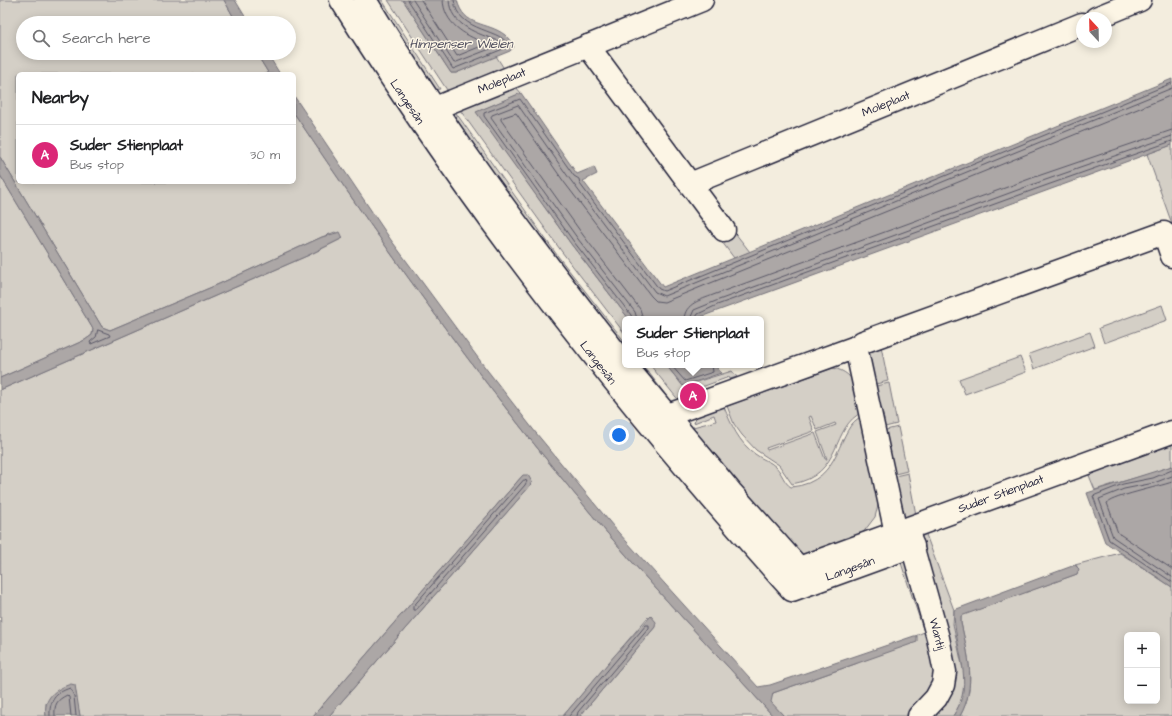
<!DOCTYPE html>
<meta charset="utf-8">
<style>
:root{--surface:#fff;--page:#f6f6f6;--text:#202124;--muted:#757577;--line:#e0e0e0;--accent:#db2777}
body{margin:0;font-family:"Architects Daughter",sans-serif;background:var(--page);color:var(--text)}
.controls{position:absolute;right:12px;bottom:12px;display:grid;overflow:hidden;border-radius:6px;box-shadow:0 2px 10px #0003}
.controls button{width:36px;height:36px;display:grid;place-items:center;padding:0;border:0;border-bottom:1px solid var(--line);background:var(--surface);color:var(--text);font:20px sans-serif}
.compass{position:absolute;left:1076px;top:12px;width:36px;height:36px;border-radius:50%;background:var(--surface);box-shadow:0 2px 10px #0003;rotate:338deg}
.you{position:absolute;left:619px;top:435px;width:14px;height:14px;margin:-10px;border:3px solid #fff;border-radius:50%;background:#1a73e8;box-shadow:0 0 0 6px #1a73e833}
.badge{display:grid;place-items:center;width:26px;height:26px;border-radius:50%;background:var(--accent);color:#fff;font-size:13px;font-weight:700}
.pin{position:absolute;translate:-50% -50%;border:2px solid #fff;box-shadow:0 1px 4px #0006}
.popup{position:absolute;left:622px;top:316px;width:142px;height:52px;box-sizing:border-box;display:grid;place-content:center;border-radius:6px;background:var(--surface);filter:drop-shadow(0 1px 3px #0005);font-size:13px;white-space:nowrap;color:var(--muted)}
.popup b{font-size:15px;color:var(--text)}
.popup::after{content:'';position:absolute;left:50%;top:100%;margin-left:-8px;border:8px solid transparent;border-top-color:var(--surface)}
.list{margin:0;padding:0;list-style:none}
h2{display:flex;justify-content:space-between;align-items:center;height:52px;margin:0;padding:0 16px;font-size:17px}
h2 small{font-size:13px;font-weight:400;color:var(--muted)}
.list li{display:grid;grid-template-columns:26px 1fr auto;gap:12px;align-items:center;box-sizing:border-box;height:60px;padding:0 16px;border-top:1px solid var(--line)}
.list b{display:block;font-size:15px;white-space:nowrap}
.list p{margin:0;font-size:13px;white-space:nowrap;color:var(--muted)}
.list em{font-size:13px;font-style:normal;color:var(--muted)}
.icon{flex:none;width:22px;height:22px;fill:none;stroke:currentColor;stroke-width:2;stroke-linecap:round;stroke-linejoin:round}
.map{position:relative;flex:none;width:1172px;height:716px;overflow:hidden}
.search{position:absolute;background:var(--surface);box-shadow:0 2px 10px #0003;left:16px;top:16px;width:280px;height:44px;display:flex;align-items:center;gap:10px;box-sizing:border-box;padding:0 14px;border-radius:22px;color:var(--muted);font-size:15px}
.panel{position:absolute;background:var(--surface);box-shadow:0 2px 10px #0003;left:16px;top:72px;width:280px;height:112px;border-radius:6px}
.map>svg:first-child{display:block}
</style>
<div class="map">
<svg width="1172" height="716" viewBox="0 0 1172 716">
<rect width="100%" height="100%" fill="#f3edde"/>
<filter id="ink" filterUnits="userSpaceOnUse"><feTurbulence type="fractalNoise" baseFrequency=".025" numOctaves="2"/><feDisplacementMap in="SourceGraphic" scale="8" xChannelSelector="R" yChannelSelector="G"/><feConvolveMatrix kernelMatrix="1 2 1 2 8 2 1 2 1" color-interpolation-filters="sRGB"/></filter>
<g filter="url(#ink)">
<g fill="#d4cfc6" stroke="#7b7880" fill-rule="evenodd">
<path d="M0,0H224L237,23H23V53H256L269,74H18V182H294V113C393,261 498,405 614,541C665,601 720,657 773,716H580L655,627L648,617L563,716H329L529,487L523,475L313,716H80L79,710L46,703V716H1L0,390L309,255L343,238L335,232L322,237L219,284L110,330L102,327L0,157Z"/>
<path d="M374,0H382L440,89L431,90Z"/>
<path d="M388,0H403L451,73H456L496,56L505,70L465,91L447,90Z"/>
<path d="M516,87L521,93L477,112L571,244L629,319H625V334L562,252L460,110Z"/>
<path d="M456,113L557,255L625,342V354L455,121Z"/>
<path d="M1172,145V224L1147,154Z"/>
<path d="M0,175L93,329L92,335L85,340L0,378Z"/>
<path d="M732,229L750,252L734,258L719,238Z"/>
<path d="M1162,305L1167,320L1104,343L1099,328Z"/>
<path d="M1090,332L1095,346L1034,369L1029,354Z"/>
<path d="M880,341L888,381L872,385L864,347Z"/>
<path d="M1020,357L1026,372L965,394L959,379Z"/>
<path d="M634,365H643L671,402H669Z"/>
<path d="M650,365H666L683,386L732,371L737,377L730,379L729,377L691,391L694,398L680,402Z"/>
<path d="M833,368C857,373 857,392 863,412C830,426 844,475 792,484L779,465L756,450L742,435L734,424L727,406ZM811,416L817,430L835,423L836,425L817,432L827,459H825L815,433L767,450L766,448L814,431L809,417Z"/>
<path d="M889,383L897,424L881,428L872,387Z"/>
<path d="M724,407C731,424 739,443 755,454C761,459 770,461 776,467C782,473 784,483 791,487C845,482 835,426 863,416L879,502L875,517L862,534L805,556L795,552L692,430L693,427L716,421L714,415L694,423L696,417Z"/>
<path d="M898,427L907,471L891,475L882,431Z"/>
<path d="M1172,444V466C1147,476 1120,481 1095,490L1088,473Z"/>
<path d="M908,473L917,520L906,524L891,477Z"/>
<path d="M925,532L954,610L953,624L964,674L965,687L960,704L953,716H925L940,701L917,536Z"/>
<path d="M1120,553L1172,587V716H960C977,686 968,655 961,623V615L1077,574V566L1075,565ZM1127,635H1157V701H1127Z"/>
<path d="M912,559L941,674L913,716H784L770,702L773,693L855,664L924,632L901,563Z"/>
</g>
<g fill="#aca7a6" stroke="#75727b">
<path d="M224,0H235L249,23H237Z"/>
<path d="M403,0H457C464,28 487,21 505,35C509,38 511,43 514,47L510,51L456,73H451Z"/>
<path d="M256,53H267L280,74H269Z"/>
<path d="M1172,79V145L695,319H629L571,244L476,112L521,93L577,174L594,167L597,174L583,181L663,287Z"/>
<path d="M294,96L391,240L484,366L536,433L618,532L758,687L770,685L914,636H917V642L773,693L771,702L784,716H773C720,657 665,601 614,541C498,405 393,261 294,113Z"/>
<path d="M0,157L102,327L110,330L219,284L322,237L340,232L343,238L309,255L0,390V378L85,340L92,335L93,329L0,175Z"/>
<path d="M666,365H715L721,373L683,386Z"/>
<path d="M1172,466V587L1105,542L1087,493Z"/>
<path d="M523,475H528L532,482L529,487L329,716H313Z"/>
<path d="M1075,565L1079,569L1077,574L961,616V623C968,655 977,686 960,716H953C977,682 953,646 954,610Z"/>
<path d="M651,616L656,622L655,627L580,716H563L615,655Z"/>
<path d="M71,684L75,685L80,716H46C43,698 55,689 71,684Z"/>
</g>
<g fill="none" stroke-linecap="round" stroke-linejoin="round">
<g stroke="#595766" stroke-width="1">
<path d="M408,0L453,69L508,47C506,28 457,34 454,0"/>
<path d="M413,0L454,63L500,45L499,41C479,34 450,26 449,0"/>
<path d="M421,0L457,56L484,45L483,42C464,35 444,23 443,0"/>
<path d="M632,319L631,315L574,242L484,116V113L520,99L574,176L579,179L580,184L659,289L664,291L1172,83"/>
<path d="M637,319L635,312L578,239L491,118L492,115L518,105L569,178L655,292L664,296L1172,88"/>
<path d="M643,319L640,309L583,235L501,120V118L516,113L564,182L651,296L656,301L664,302L1172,95"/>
<path d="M684,319C685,303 701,300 713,295L1032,178L1172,130"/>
<path d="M690,319L694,310L716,301L1034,184L1172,136"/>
<path d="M695,319L698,314L717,305L1036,189L1172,141"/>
<path d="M98,330L109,334L110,336L91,344L90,342L96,337Z"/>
<path d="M671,365L685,381L713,372L712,365"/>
<path d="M1172,470L1153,478L1123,484L1093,496L1109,540L1172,582"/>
<path d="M1172,476L1154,483L1124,489L1099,499L1113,537L1172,577"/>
<path d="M524,480L527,481L525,485L416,610H413V607Z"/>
<path d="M1172,482C1158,487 1114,496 1107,503L1118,533L1172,569"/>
<path d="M50,716C49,701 55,693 70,688L74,696L76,716"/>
<path d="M55,716C54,704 57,700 67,695L69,697L71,716"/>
<path d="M569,716L646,625H649V628L578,712L577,716"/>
</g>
<g stroke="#22223b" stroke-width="25">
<g id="minor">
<path d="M341,0C474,212 625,404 792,590L913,546"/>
<path d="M365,0C442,127 532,248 625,364"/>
<path d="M1096,18L1140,0"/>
<path d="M588,46L724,230"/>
<path d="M423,113L702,0"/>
<path d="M690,184L1082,24"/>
<path d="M856,347L863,342L1164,233L1172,256"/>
<path d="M625,365L731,492L799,568L1172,432"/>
<path d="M654,420L856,347L896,533"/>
<path d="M908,531L938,638L945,672L943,685L936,698L919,716"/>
</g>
</g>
<use href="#minor" stroke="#fcf5e5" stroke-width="22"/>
</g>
</g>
<g text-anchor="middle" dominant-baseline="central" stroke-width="3" stroke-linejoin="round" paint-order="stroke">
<g font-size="12" fill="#22223b" stroke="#fcf5e5">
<text transform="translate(502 81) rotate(-22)">Moleplaat</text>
<text transform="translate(407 102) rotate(56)">Langesân</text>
<text transform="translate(886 104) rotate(-22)">Moleplaat</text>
<text transform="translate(598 363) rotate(52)">Langesân</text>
<text transform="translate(1001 494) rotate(-20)">Suder Stienplaat</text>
<text transform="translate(850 569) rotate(-20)">Langesân</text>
<text transform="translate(937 634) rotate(75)">Wantij</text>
</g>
<g font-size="13" font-style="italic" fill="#525160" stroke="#fcf5e5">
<text x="461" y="44">Himpenser Wielen</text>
</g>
</g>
</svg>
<div class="controls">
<button>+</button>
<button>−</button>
</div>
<svg class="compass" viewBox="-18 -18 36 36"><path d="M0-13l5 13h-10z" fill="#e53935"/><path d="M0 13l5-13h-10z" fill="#757577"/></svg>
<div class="you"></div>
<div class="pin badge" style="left:693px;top:396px">A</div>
<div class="popup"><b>Suder Stienplaat</b>Bus stop</div>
<div class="search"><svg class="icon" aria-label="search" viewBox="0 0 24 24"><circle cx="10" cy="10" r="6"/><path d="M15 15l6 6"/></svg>Search here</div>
<section class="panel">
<h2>Nearby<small></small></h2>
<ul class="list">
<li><span class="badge">A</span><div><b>Suder Stienplaat</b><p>Bus stop</p></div><em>30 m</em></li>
</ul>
</section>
</div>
